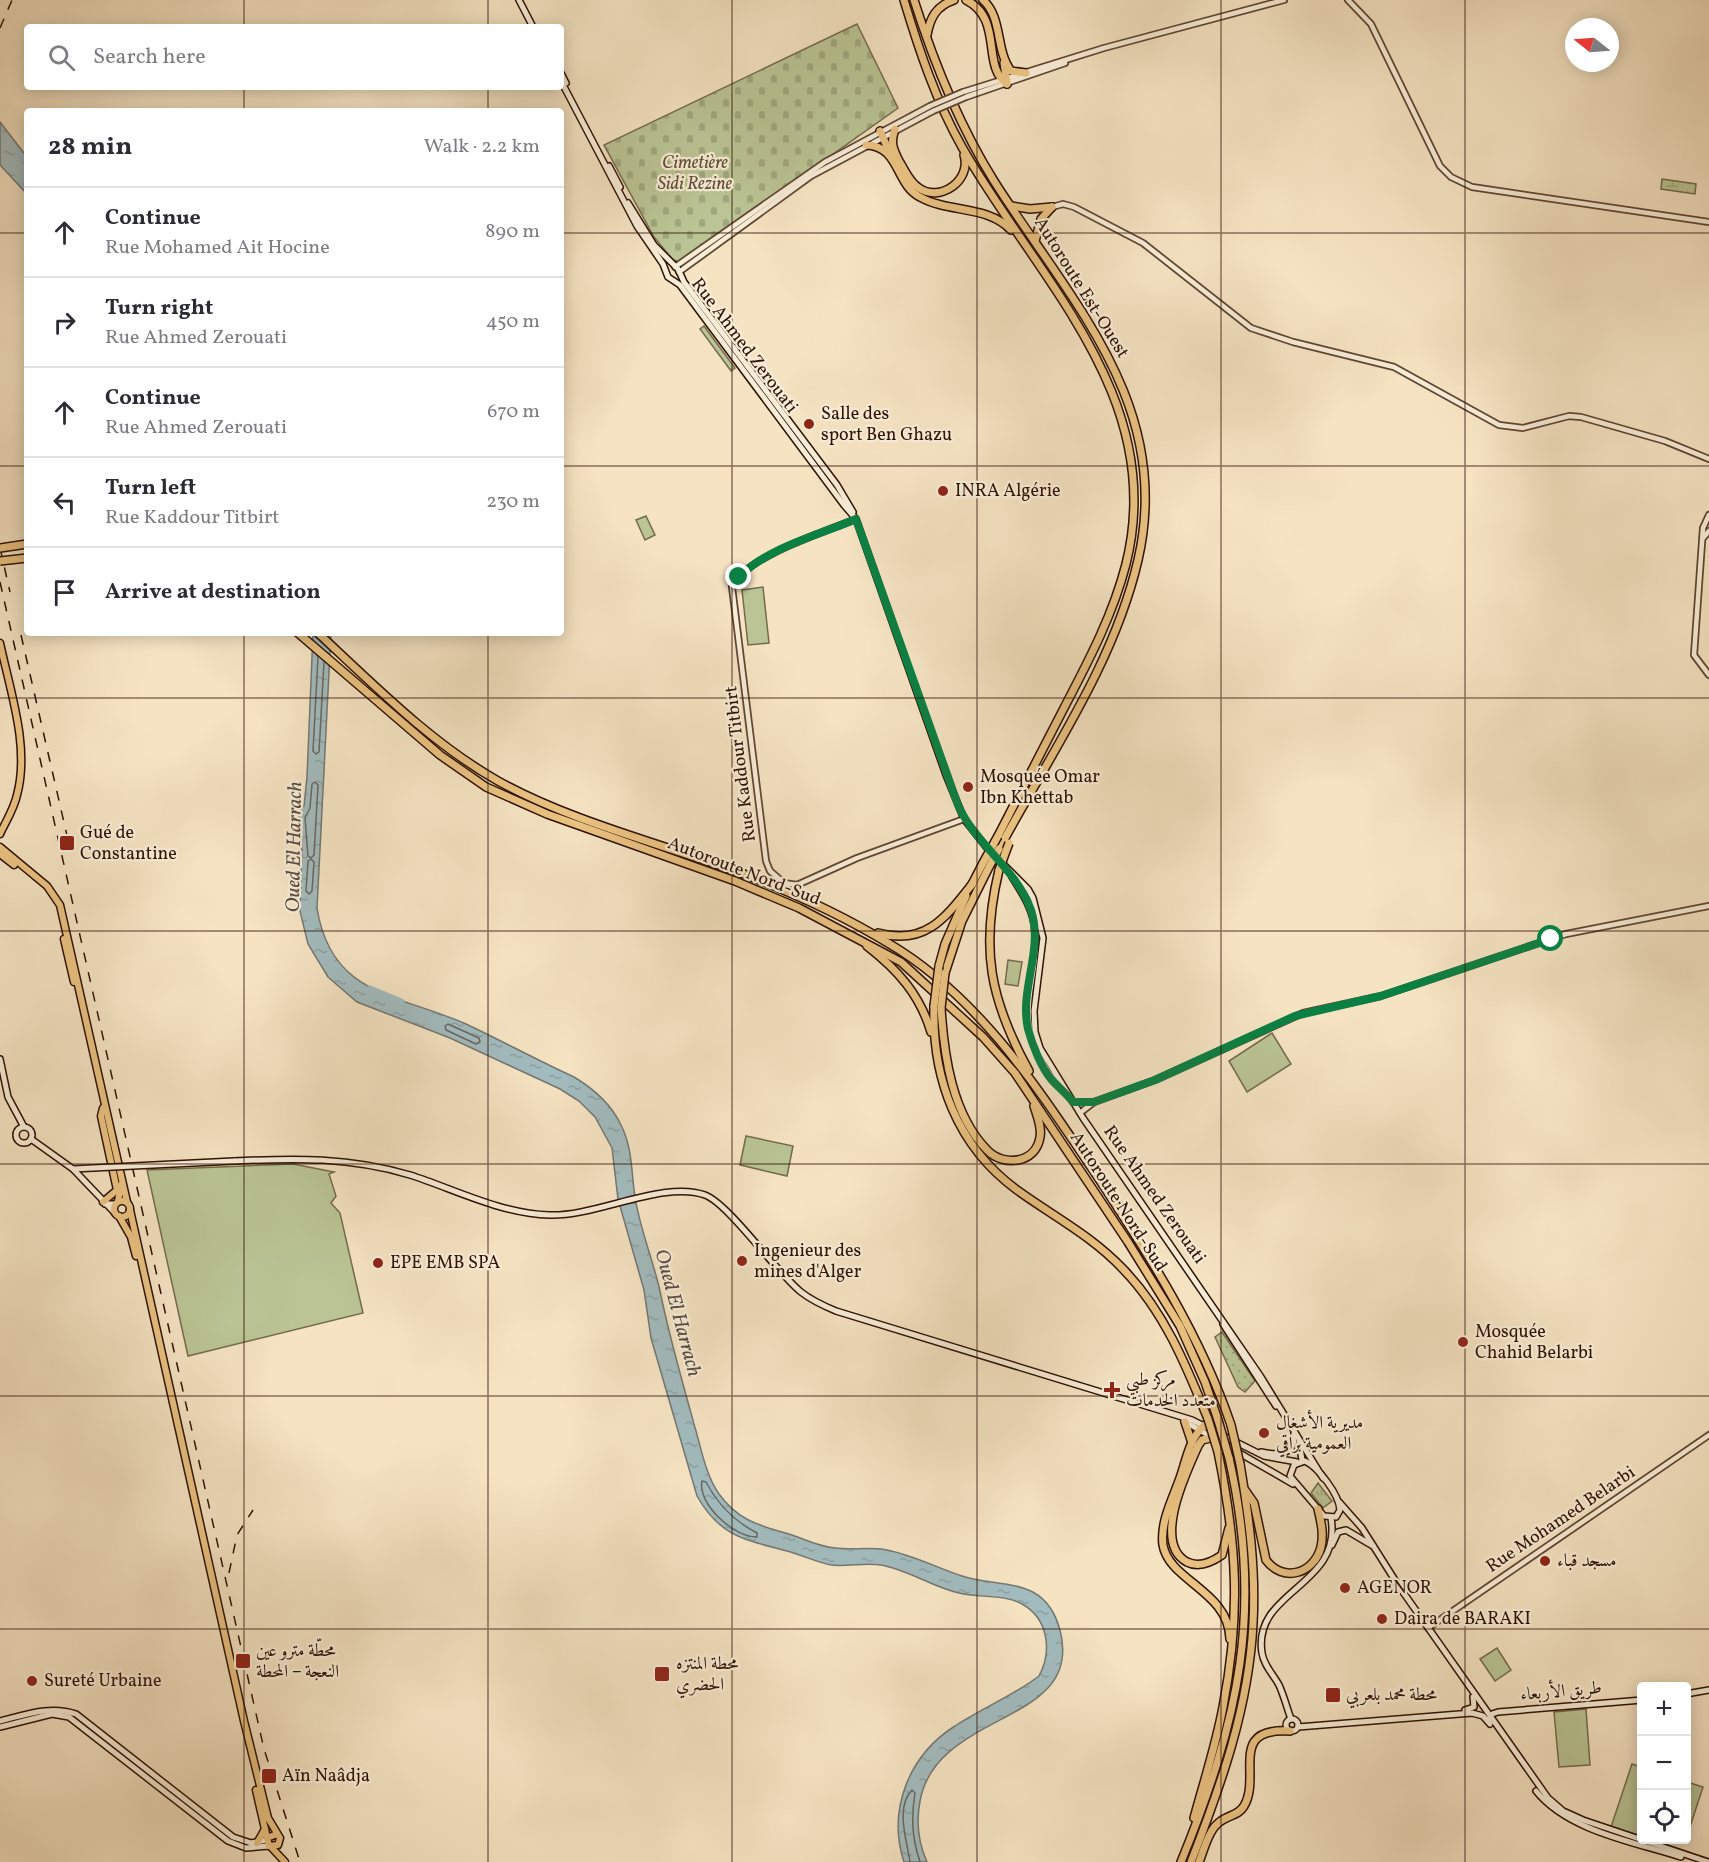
<!DOCTYPE html>
<meta charset="utf-8">
<style>
:root{--surface:#fff;--page:#f7f7f7;--text:#2b2b33;--muted:#7c7c81;--line:#e1e1e2}
body{margin:0;font-family:Vollkorn,Amiri,serif;background:var(--page);color:var(--text)}
.controls{position:absolute;right:18px;bottom:18px;display:grid;overflow:hidden;border-radius:6px;box-shadow:0 3px 15px #0003}
.controls button{width:54px;height:54px;display:grid;place-items:center;padding:0;border:0;border-bottom:2px solid var(--line);background:var(--surface);color:var(--text);font:30px sans-serif}
.compass{position:absolute;left:1565px;top:18px;width:54px;height:54px;border-radius:50%;background:var(--surface);box-shadow:0 3px 15px #0003;rotate:287deg}
.stop{position:absolute;width:18px;height:18px;margin:-14px;border:4px solid #0b8043;border-radius:50%;background:#fff}
.stop.end{background:#0b8043;border-color:#fff;box-shadow:0 2px 6px #0008}
.list{margin:0;padding:0;list-style:none}
h2{display:flex;justify-content:space-between;align-items:center;height:78px;margin:0;padding:0 24px;font-size:26px}
h2 small{font-size:20px;font-weight:400;color:var(--muted)}
.list li{display:grid;grid-template-columns:39px 1fr auto;gap:18px;align-items:center;box-sizing:border-box;height:90px;padding:0 24px;border-top:2px solid var(--line)}
.list b{display:block;font-size:22px;white-space:nowrap}
.list p{margin:0;font-size:20px;white-space:nowrap;color:var(--muted)}
.list em{font-size:20px;font-style:normal;color:var(--muted)}
.icon{flex:none;width:33px;height:33px;fill:none;stroke:currentColor;stroke-width:2;stroke-linecap:round;stroke-linejoin:round}
.map{position:relative;flex:none;width:1709px;height:1862px;overflow:hidden}
.search{position:absolute;background:var(--surface);box-shadow:0 3px 15px #0003;left:24px;top:24px;width:540px;height:66px;display:flex;align-items:center;gap:15px;box-sizing:border-box;padding:0 21px;border-radius:6px;color:var(--muted);font-size:22px}
.panel{position:absolute;background:var(--surface);box-shadow:0 3px 15px #0003;left:24px;top:108px;width:540px;height:528px;border-radius:6px}
.map>svg:first-child{display:block}
</style>
<div class="map">
<svg width="1709" height="1862" viewBox="0 0 1709 1862">
<defs>
<pattern id="grass-tufts" width="24" height="20" patternUnits="userSpaceOnUse" patternTransform="scale(1.5)"><rect width="24" height="20" fill="#bac494"/><path d="M3 7l-1-3M5 7V3M7 7l1-3M15 17l-1-3M17 17v-4M19 17l1-3" fill="none" stroke="#a0a77e"/></pattern>
<pattern id="wetland-marsh" width="20" height="14" patternUnits="userSpaceOnUse" patternTransform="scale(1.5)"><rect width="20" height="14" fill="#bac494"/><path d="M1 5h8M5 5V1M11 12h8M15 12V8" fill="none" stroke="#a0a77e"/></pattern>
<pattern id="cemetery-stones" width="16" height="16" patternUnits="userSpaceOnUse" patternTransform="scale(1.5)"><rect width="16" height="16" fill="#bac494"/><path d="M2 7V4a2 2 0 0 1 4 0v3zM10 15v-3a2 2 0 0 1 4 0v3z" fill="#a0a77e"/></pattern>
<pattern id="park-dots" width="8" height="8" patternUnits="userSpaceOnUse" patternTransform="scale(1.5)"><rect width="8" height="8" fill="#bac494"/><path d="M2 2h.1M6 6h.1" fill="none" stroke="#a0a77e" stroke-width="1.8" stroke-linecap="round"/></pattern>
<pattern id="water-ripples" width="26" height="14" patternUnits="userSpaceOnUse" patternTransform="scale(1.5)"><rect width="26" height="14" fill="#a2bbbe"/><path d="M2 4q2-2 4 0t4 0M15 11q2-2 4 0t4 0" fill="none" stroke="#8ca0a2"/></pattern>
</defs>
<rect width="100%" height="100%" fill="#f5e3c2"/>
<filter id="stains"><feTurbulence type="fractalNoise" baseFrequency=".00333" numOctaves="4"/><feColorMatrix values="0 0 0 0 .2 0 0 0 0 .09 0 0 0 0 .02 0 0 0 .5 -.17"/></filter>
<radialGradient id="worn" r=".72"><stop offset=".6" stop-color="#630" stop-opacity="0"/><stop offset="1" stop-color="#630" stop-opacity=".3"/></radialGradient>
<g fill="url(#grass-tufts)" stroke="#746a4c" stroke-width="1.5">
<path d="M704,326L735,368L731,371L700,329Z"/>
<path d="M1318,1483L1332,1501L1323,1508L1311,1493Z"/>
</g>
<path fill="url(#wetland-marsh)" stroke="#746a4c" stroke-width="1.5" d="M1662,179L1696,184L1695,194L1661,189Z"/>
<path fill="url(#cemetery-stones)" stroke="#746a4c" stroke-width="1.5" d="M857,24L898,108L681,262L673,260L654,237L604,145Z"/>
<path fill="url(#park-dots)" stroke="#746a4c" stroke-width="1.5" d="M1222,1332L1255,1381L1245,1392L1238,1387L1215,1337Z"/>
<g fill="#bac494" stroke="#746a4c" stroke-width="1.5">
<path d="M646,516L655,535L645,540L636,520Z"/>
<path d="M763,587L769,643L748,645L742,590Z"/>
<path d="M1008,960L1022,962L1018,986L1005,984Z"/>
<path d="M1272,1033L1291,1064L1247,1092L1229,1061Z"/>
<path d="M746,1136L793,1146L787,1176L740,1165Z"/>
<path d="M293,1164L334,1172L329,1174L336,1196L331,1203L340,1213L363,1313L188,1356L147,1170Z"/>
<path d="M1497,1648L1511,1670L1495,1681L1480,1659Z"/>
<path d="M1586,1709L1590,1765L1559,1767L1554,1712Z"/>
<path d="M1632,1764L1641,1767V1837L1611,1827Z"/>
<path d="M1687,1782L1703,1787L1687,1836L1686,1782Z"/>
</g>
<g fill="url(#water-ripples)" stroke="#747773" stroke-width="1.5">
<path d="M0,122L27,157V194L0,165Z"/>
<path d="M313,633H331L317,908C331,997 399,994 466,1024C502,1041 537,1060 574,1077C594,1089 611,1104 621,1125C633,1149 631,1172 635,1197C640,1229 653,1260 660,1291C669,1336 682,1380 694,1424C701,1447 705,1474 719,1494C739,1522 762,1526 792,1535C806,1540 820,1547 835,1548C853,1550 870,1547 887,1550C913,1555 937,1568 962,1576C1002,1589 1045,1575 1060,1630C1085,1726 937,1709 920,1801C916,1822 918,1842 927,1862H904C887,1810 909,1755 955,1726C982,1708 1013,1696 1039,1676C1052,1652 1049,1619 1022,1604C1005,1594 978,1598 959,1593C932,1587 909,1570 881,1565C865,1562 848,1567 831,1565C816,1562 802,1555 787,1551C746,1540 720,1537 697,1496L651,1338L644,1290L618,1199L612,1148L595,1117L579,1101L560,1089L450,1038L357,1002L328,977L308,944L300,911L302,840L299,818L300,810L304,806L307,777Z"/>
</g>
<g fill="none" stroke-linecap="round" stroke-linejoin="round">
<g stroke="#686660" stroke-width="1.5">
<path d="M318,657L313,751L316,754L319,752L324,662"/>
<path d="M315,782L318,785L314,855L311,858L308,856L305,818L310,808L312,784Z"/>
<path d="M311,859L314,862L312,891L309,894L306,891L308,861Z"/>
<path d="M448,1024L479,1038L480,1042L476,1044L446,1030L445,1026Z"/>
<path d="M702,1481L706,1482C718,1505 734,1521 757,1533V1537C735,1538 697,1504 702,1481Z"/>
<path d="M910,1862C907,1841 895,1807 912,1790L915,1793C911,1818 912,1838 920,1862"/>
</g>
<path stroke="#a2bbbe" stroke-width="7" d="M370,989L401,1002"/>
<g stroke="#604633" stroke-width="8">
<g id="tertiary">
<path d="M1348,0L1371,24L1440,166L1451,177L1472,187L1709,222"/>
<path d="M963,92L1104,48L1284,0"/>
<path d="M966,97L1065,63"/>
<path d="M1052,207L1063,204L1074,207L1143,243L1251,328L1293,342L1394,367L1499,425L1523,428L1569,416L1581,417L1665,441L1709,459"/>
<path d="M675,267L825,162L930,106"/>
<path d="M679,272L811,176L933,111"/>
<path d="M1709,515L1703,528L1694,655L1709,675"/>
<path d="M856,519C825,532 746,556 732,587L766,861L770,871L784,883L797,885L857,858L964,819"/>
<path d="M1703,538L1709,531"/>
<path d="M1073,1102H1094L1155,1080L1303,1013L1381,996L1566,934L1709,906"/>
<path d="M1080,1113L1094,1102"/>
<path d="M1428,1628L1709,1435"/>
</g>
</g>
<g stroke="#2e1103" stroke-width="8">
<g id="secondary">
<path d="M519,0L533,27"/>
<path d="M561,73L566,83"/>
<path d="M561,81L637,226L663,264L668,277L680,285L844,505L856,519L946,775L964,819L987,848L1028,889L1033,898L1043,938L1034,1011L1035,1032L1040,1048L1083,1118L1261,1377L1323,1478"/>
<path d="M609,166L620,187"/>
<path d="M628,203L654,245L678,269L684,282L837,485L853,512"/>
<path d="M1012,877C1023,894 1034,911 1035,932C1039,978 1015,1009 1039,1055C1045,1067 1050,1077 1060,1086"/>
<path d="M0,1059L8,1097L24,1127"/>
<circle cx="24" cy="1135" r="8"/>
<path d="M31,1139L73,1169L93,1168"/>
<path d="M234,1161C296,1158 350,1157 410,1175C454,1189 502,1214 549,1215C596,1217 663,1180 705,1195C729,1204 776,1272 801,1292C811,1300 824,1306 836,1311L1192,1420L1264,1456L1297,1462"/>
<path d="M73,1169L115,1213"/>
<path d="M105,1204H115"/>
<path d="M1223,1324L1276,1406"/>
<path d="M1184,1421L1293,1484"/>
<path d="M1299,1442L1302,1460"/>
<path d="M1261,1452C1278,1456 1297,1455 1294,1433"/>
<path d="M1305,1461C1318,1467 1339,1494 1340,1510L1336,1517L1324,1516L1290,1476L1294,1465Z"/>
<path d="M1339,1502L1362,1528L1398,1585L1548,1798L1563,1811L1583,1820L1708,1862"/>
<path d="M1332,1545L1338,1532L1346,1530L1373,1546"/>
<path d="M1686,1694L1709,1690"/>
<path d="M1465,1710L1474,1707L1473,1697"/>
<path d="M1291,1719C1287,1708 1284,1696 1279,1685C1273,1674 1264,1666 1262,1653C1252,1590 1343,1587 1331,1518"/>
<path d="M1489,1719L1492,1714L1498,1712L1642,1700"/>
<circle cx="1292" cy="1725" r="6"/>
<path d="M0,1721C25,1715 50,1705 76,1714L233,1837L251,1843L267,1840"/>
<path d="M0,1727L52,1714L69,1717L228,1841L246,1848L269,1846"/>
<path d="M1298,1727L1472,1713L1483,1716L1490,1724"/>
<path d="M1536,1791C1568,1831 1634,1842 1681,1857"/>
</g>
</g>
<g stroke="#2e1103" stroke-width="9">
<g id="primary">
<path d="M0,643C10,691 30,747 17,795C14,809 6,821 0,834"/>
<path d="M0,847L47,886L60,905L127,1202"/>
<path d="M0,854L14,865"/>
<path d="M64,939L74,982"/>
<path d="M103,1108L101,1116L117,1190L103,1202"/>
<circle cx="122" cy="1209" r="8"/>
<path d="M118,1201L121,1185"/>
<path d="M130,1210L244,1721L268,1818L280,1838L278,1845L269,1846L267,1838L277,1834"/>
<path d="M119,1216L131,1237L136,1256"/>
<path d="M256,1790L267,1838"/>
<path d="M257,1843L265,1829"/>
<path d="M271,1847L285,1862"/>
</g>
</g>
<g stroke="#2e1103" stroke-width="10">
<g id="motorway">
<path d="M904,0C919,50 936,101 962,147C1037,279 1168,397 1126,564C1113,615 1088,662 1064,708C1042,751 1020,793 998,836"/>
<path d="M914,0C934,63 959,125 994,181C1070,301 1174,405 1138,560C1114,664 1049,756 999,849"/>
<path d="M966,0C1004,19 981,66 1007,84"/>
<path d="M983,0C1003,18 995,50 1011,71L1026,73"/>
<path d="M927,35C930,18 936,6 954,0"/>
<path d="M1004,63L1007,84"/>
<path d="M895,129C890,143 893,149 899,161C905,170 909,182 919,188C940,203 972,180 964,155"/>
<path d="M880,131L890,153"/>
<path d="M866,145C900,146 895,184 920,197C948,213 988,205 1011,230"/>
<path d="M1011,206L1030,209L1052,207"/>
<path d="M1035,241L1041,219L1052,207"/>
<path d="M298,633L440,755L486,787L547,814L735,881L799,908L901,962L983,1037L1015,1073L1128,1242L1180,1326L1205,1382L1218,1420"/>
<path d="M318,633C374,685 431,743 498,781C567,819 647,840 722,866C778,886 837,912 888,943C980,997 1039,1090 1097,1176C1149,1255 1200,1334 1231,1425"/>
<path d="M999,870C980,949 990,1000 1029,1071"/>
<path d="M971,886L983,863"/>
<path d="M878,933C926,946 946,917 973,883"/>
<path d="M867,946C898,970 920,995 931,1032"/>
<path d="M939,966L945,944L966,896"/>
<path d="M945,973L962,921L990,865"/>
<path d="M934,1006C932,1079 957,1146 1017,1190C1053,1216 1092,1236 1123,1269C1164,1311 1186,1365 1208,1419"/>
<path d="M941,1008C944,1056 952,1114 987,1150C1003,1167 1036,1164 1040,1137C1042,1127 1037,1116 1034,1106"/>
<path d="M1185,1422L1192,1443"/>
<path d="M1205,1425C1190,1436 1186,1461 1180,1478C1173,1498 1160,1522 1163,1545C1169,1581 1229,1591 1230,1639"/>
<path d="M1215,1437L1202,1440L1198,1446C1186,1473 1152,1543 1187,1562C1199,1568 1212,1562 1222,1555L1229,1528"/>
<path d="M1245,1490L1254,1503L1266,1560C1283,1583 1314,1574 1321,1547C1324,1533 1321,1522 1318,1509"/>
<path d="M1194,1818C1204,1781 1216,1745 1223,1707C1241,1614 1237,1544 1218,1452"/>
<path d="M1181,1862C1239,1720 1264,1610 1229,1458"/>
<path d="M1191,1862C1221,1785 1249,1707 1253,1623C1256,1569 1249,1517 1240,1464"/>
<path d="M1199,1862C1204,1850 1209,1828 1221,1821C1229,1815 1239,1815 1244,1806C1262,1776 1227,1727 1290,1731"/>
</g>
</g>
<use href="#tertiary" stroke="#f8edd7" stroke-width="4.5"/>
<use href="#secondary" stroke="#f8edd7" stroke-width="5"/>
<use href="#primary" stroke="#eac281" stroke-width="6"/>
<use href="#motorway" stroke="#eac281" stroke-width="7"/>
<g stroke="#2e1103" stroke-width="1.5" stroke-dasharray="10 10" stroke-linecap="butt">
<path d="M0,28L12,0"/>
<path d="M0,548L10,592"/>
<path d="M0,582L264,1749L300,1862"/>
<path d="M21,635L68,840"/>
<path d="M229,1573L237,1535L253,1510"/>
</g>
<g stroke="#604633" stroke-width="8" stroke-linecap="butt">
<g id="tertiary-bridge">
<path d="M930,106L963,92"/>
<path d="M933,111L966,97"/>
</g>
</g>
<g stroke="#2e1103" stroke-width="8" stroke-linecap="butt">
<path id="secondary-bridge" d="M93,1168L234,1161"/>
</g>
<g stroke="#2e1103" stroke-width="10" stroke-linecap="butt">
<g id="motorway-bridge">
<path d="M0,548L27,544"/>
<path d="M0,561L27,558"/>
<path d="M983,863L998,836"/>
<path d="M990,865L999,849"/>
<path d="M999,870L1009,843"/>
<path d="M934,1006L939,966"/>
<path d="M941,1008L945,973"/>
<path d="M1208,1419L1218,1452"/>
<path d="M1218,1420L1229,1458"/>
<path d="M1231,1425L1240,1464"/>
</g>
</g>
<use href="#tertiary-bridge" stroke="#f8edd7" stroke-width="4.5"/>
<use href="#secondary-bridge" stroke="#f8edd7" stroke-width="5"/>
<use href="#motorway-bridge" stroke="#eac281" stroke-width="7"/>
</g>
<g fill="none" stroke-linecap="round" stroke-linejoin="round">
<path stroke="#0b8043" stroke-width="8" d="M739,577C767,548 819,535 856,519L958,805C975,844 1016,868 1031,910C1044,950 1019,989 1028,1029C1032,1044 1041,1067 1051,1079C1058,1087 1066,1093 1073,1102H1094L1155,1080L1295,1016L1381,996L1551,939"/>
</g>
<path fill="none" stroke="#2e1103" stroke-width="1.5" stroke-opacity="0.55" d="M244,0V27M488,0V27M732,0V1862M977,0V1862M1221,0V1862M1465,0V1862M244,87V111M488,87V111M0,233H27M561,233H1709M0,466H27M561,466H1709M244,633V1862M488,633V1862M0,698H1709M0,931H1709M0,1164H1709M0,1396H1709M0,1629H1709"/>
<g fill="#8f2418" stroke="#f8edd7" stroke-width="2">
<circle cx="809" cy="424" r="6"/>
<circle cx="943" cy="491" r="6"/>
<circle cx="968" cy="787" r="6"/>
<rect x="59" y="835" width="16" height="16" rx="3"/>
<circle cx="742" cy="1261" r="6"/>
<circle cx="378" cy="1263" r="6"/>
<circle cx="1463" cy="1342" r="6"/>
<path d="M1109 1381h6v6h6v6h-6v6h-6v-6h-6v-6h6z"/>
<circle cx="1264" cy="1433" r="6"/>
<circle cx="1545" cy="1561" r="6"/>
<circle cx="1345" cy="1588" r="6"/>
<circle cx="1382" cy="1619" r="6"/>
<rect x="235" y="1653" width="16" height="16" rx="3"/>
<rect x="654" y="1666" width="16" height="16" rx="3"/>
<circle cx="32" cy="1681" r="6"/>
<rect x="1325" y="1687" width="16" height="16" rx="3"/>
<rect x="261" y="1768" width="16" height="16" rx="3"/>
</g>
<g text-anchor="middle" dominant-baseline="central" stroke-width="4.5" stroke-linejoin="round" paint-order="stroke">
<g font-size="18" font-style="italic" fill="#5f5036" stroke="#f8edd7">
<text x="695" y="163">Cimetière<tspan x="695" dy="21">Sidi Rezine</tspan></text>
</g>
<g font-size="18" fill="#2e1103" stroke="#f8edd7">
<text transform="translate(1081 288) rotate(58)">Autoroute Est-Ouest</text>
<text transform="translate(744 346) rotate(53)">Rue Ahmed Zerouati</text>
<text transform="translate(741 764) rotate(-97)">Rue Kaddour Titbirt</text>
<text transform="translate(744 872) rotate(21)">Autoroute Nord-Sud</text>
<text transform="translate(1154 1195) rotate(55)">Rue Ahmed Zerouati</text>
<text transform="translate(1118 1202) rotate(57)">Autoroute Nord-Sud</text>
<text transform="translate(1561 1520) rotate(-34)">Rue Mohamed Belarbi</text>
<text transform="translate(1561 1692) rotate(-5)">طريق الأربعاء</text>
</g>
<g font-size="18" fill="#2e1103" stroke="#f8edd7" text-anchor="start">
<text x="821" y="414">Salle des<tspan x="821" dy="21">sport Ben Ghazu</tspan></text>
<text x="955" y="491">INRA Algérie</text>
<text x="980" y="777">Mosquée Omar<tspan x="980" dy="21">Ibn Khettab</tspan></text>
<text x="80" y="833">Gué de<tspan x="80" dy="21">Constantine</tspan></text>
<text x="754" y="1251">Ingenieur des<tspan x="754" dy="21">mines d'Alger</tspan></text>
<text x="390" y="1263">EPE EMB SPA</text>
<text x="1475" y="1332">Mosquée<tspan x="1475" dy="21">Chahid Belarbi</tspan></text>
<text x="1126" y="1380">مركز طبي<tspan x="1126" dy="21">متعدد الخدمات</tspan></text>
<text x="1276" y="1423">مديرية الأشغال<tspan x="1276" dy="21">العمومية براقي</tspan></text>
<text x="1557" y="1561">مسجد قباء</text>
<text x="1357" y="1588">AGENOR</text>
<text x="1394" y="1619">Daira de BARAKI</text>
<text x="256" y="1651">محطّة مترو عين<tspan x="256" dy="21">النعجة – المحطة</tspan></text>
<text x="676" y="1664">محطة المنتزه<tspan x="676" dy="21">الحضري</tspan></text>
<text x="44" y="1681">Sureté Urbaine</text>
<text x="1346" y="1695">محطة محمد بلعربي</text>
<text x="282" y="1776">Aïn Naâdja</text>
</g>
<g font-size="20" font-style="italic" fill="#574c44" stroke="#f8edd7">
<text transform="translate(295 847) rotate(-89)">Oued El Harrach</text>
<text transform="translate(677 1313) rotate(75)">Oued El Harrach</text>
</g>
</g>
<rect width="100%" height="100%" filter="url(#stains)"/>
<rect width="100%" height="100%" fill="url(#worn)"/>
</svg>
<div class="controls">
<button>+</button>
<button>−</button>
<button><svg class="icon" aria-label="locate" viewBox="0 0 24 24"><circle cx="12" cy="12" r="6"/><path d="M12 2v4M12 18v4M2 12h4M18 12h4"/></svg></button>
</div>
<svg class="compass" viewBox="-18 -18 36 36"><path d="M0-13l5 13h-10z" fill="#e53935"/><path d="M0 13l5-13h-10z" fill="#7c7c81"/></svg>
<div class="stop" style="left:1551px;top:939px"></div>
<div class="stop end" style="left:739px;top:577px"></div>
<div class="search"><svg class="icon" aria-label="search" viewBox="0 0 24 24"><circle cx="10" cy="10" r="6"/><path d="M15 15l6 6"/></svg>Search here</div>
<section class="panel">
<h2>28 min<small>Walk · 2.2 km</small></h2>
<ul class="list">
<li><svg class="icon" aria-label="ahead" viewBox="0 0 24 24"><path d="M12 20V5M6 11l6-6 6 6"/></svg><div><b>Continue</b><p>Rue Mohamed Ait Hocine</p></div><em>890 m</em></li>
<li><svg class="icon" aria-label="right" viewBox="0 0 24 24"><path d="M7 20v-9h11M14 6l5 5-5 5"/></svg><div><b>Turn right</b><p>Rue Ahmed Zerouati</p></div><em>450 m</em></li>
<li><svg class="icon" aria-label="ahead" viewBox="0 0 24 24"><path d="M12 20V5M6 11l6-6 6 6"/></svg><div><b>Continue</b><p>Rue Ahmed Zerouati</p></div><em>670 m</em></li>
<li><svg class="icon" aria-label="left" viewBox="0 0 24 24"><path d="M17 20v-9H6M10 6l-5 5 5 5"/></svg><div><b>Turn left</b><p>Rue Kaddour Titbirt</p></div><em>230 m</em></li>
<li><svg class="icon" aria-label="arrive" viewBox="0 0 24 24"><path d="M6 21V4h12l-3 4 3 4H6"/></svg><div><b>Arrive at destination</b></div></li>
</ul>
</section>
</div>
